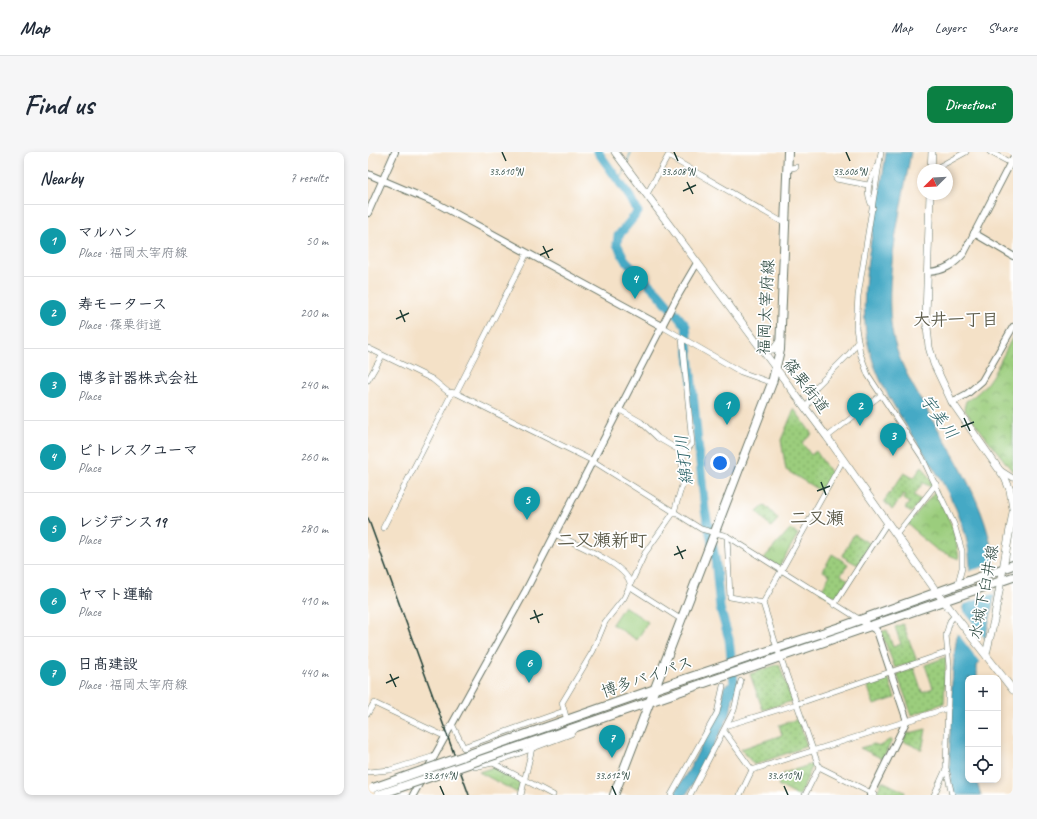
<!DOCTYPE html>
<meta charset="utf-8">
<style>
:root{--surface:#fff;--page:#f6f6f7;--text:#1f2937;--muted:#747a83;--line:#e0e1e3;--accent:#0b8043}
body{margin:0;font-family:Caveat,"Klee One",sans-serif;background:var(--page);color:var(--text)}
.controls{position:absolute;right:12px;bottom:12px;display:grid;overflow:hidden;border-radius:8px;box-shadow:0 2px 6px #0003}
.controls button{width:36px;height:36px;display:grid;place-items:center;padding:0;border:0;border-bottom:1px solid var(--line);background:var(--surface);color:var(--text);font:20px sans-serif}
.compass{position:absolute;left:549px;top:12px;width:36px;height:36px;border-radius:50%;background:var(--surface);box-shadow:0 2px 6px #0003;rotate:246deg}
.you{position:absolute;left:352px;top:311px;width:14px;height:14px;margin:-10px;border:3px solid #fff;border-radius:50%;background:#1a73e8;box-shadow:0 0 0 6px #1a73e833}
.badge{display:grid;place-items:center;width:26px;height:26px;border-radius:50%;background:var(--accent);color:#fff;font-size:13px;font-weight:700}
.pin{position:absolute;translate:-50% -33px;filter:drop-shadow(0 1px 2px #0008)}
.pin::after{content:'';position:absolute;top:21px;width:14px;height:12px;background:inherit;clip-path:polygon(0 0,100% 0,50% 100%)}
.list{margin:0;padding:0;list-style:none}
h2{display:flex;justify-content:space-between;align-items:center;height:52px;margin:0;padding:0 16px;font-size:17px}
h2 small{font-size:13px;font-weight:400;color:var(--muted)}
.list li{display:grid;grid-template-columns:26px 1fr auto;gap:12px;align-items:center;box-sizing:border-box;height:72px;padding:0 16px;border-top:1px solid var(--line)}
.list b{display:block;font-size:15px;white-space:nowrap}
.list p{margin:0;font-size:13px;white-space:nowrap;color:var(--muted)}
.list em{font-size:13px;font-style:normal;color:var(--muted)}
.icon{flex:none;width:22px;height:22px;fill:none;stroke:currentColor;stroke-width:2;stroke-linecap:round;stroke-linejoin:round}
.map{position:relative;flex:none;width:645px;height:643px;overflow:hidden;border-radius:8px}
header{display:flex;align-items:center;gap:24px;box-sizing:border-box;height:56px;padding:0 20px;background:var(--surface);border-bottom:1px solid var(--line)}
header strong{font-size:19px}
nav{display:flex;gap:22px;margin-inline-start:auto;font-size:14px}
.intro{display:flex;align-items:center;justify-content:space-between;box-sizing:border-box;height:96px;padding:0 24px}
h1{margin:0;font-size:28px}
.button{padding:10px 18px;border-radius:8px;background:var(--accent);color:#fff;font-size:14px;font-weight:700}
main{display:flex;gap:24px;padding:0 24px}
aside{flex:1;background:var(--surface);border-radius:8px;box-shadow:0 2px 6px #0003}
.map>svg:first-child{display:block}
</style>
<header>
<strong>Map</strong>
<nav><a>Map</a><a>Layers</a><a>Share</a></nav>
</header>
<div class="intro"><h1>Find us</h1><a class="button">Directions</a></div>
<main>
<aside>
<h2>Nearby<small>7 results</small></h2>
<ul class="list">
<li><span class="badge" style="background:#0f9aa8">1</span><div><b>マルハン</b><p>Place · 福岡太宰府線</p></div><em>50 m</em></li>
<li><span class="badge" style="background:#0f9aa8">2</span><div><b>寿モータース</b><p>Place · 篠栗街道</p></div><em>200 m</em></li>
<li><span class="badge" style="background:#0f9aa8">3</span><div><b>博多計器株式会社</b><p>Place</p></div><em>240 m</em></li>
<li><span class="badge" style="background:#0f9aa8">4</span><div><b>ピトレスクユーマ</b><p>Place</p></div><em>260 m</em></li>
<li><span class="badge" style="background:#0f9aa8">5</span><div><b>レジデンス19</b><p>Place</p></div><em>280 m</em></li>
<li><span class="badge" style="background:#0f9aa8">6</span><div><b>ヤマト運輸</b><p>Place</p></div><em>410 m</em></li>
<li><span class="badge" style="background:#0f9aa8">7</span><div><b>日髙建設</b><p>Place · 福岡太宰府線</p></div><em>440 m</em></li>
</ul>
</aside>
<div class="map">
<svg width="645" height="643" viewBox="0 0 645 643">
<defs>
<pattern id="grass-dots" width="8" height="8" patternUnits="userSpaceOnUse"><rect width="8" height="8" fill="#9bcd7d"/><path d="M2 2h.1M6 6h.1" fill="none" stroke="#7ea867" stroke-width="1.8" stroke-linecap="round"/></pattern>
<pattern id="park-crowns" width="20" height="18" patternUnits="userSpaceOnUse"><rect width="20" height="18" fill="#9bcd7d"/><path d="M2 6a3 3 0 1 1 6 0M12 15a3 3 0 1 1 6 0" fill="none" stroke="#7ea867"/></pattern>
</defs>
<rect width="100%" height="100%" fill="#fff"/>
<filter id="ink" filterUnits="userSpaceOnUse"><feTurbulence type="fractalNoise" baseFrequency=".025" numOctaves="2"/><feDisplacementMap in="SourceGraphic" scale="8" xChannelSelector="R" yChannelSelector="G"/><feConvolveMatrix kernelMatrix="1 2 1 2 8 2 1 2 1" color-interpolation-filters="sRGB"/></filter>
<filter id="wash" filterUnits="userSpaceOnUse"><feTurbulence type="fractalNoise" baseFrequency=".012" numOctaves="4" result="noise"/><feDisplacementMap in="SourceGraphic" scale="16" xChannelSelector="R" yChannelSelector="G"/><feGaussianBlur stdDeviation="0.9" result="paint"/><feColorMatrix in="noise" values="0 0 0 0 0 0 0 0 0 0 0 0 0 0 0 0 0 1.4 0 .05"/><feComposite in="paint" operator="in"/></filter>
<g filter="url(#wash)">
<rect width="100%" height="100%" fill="#f4e1c7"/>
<g fill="url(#grass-dots)" stroke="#5d8558">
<path d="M426,257L444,282L434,291L443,303L448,299L464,323L454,340L418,318L413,288Z"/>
<path d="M554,314L565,332L563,335L555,331L546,343L553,348L543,361L537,356L541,351L535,347L538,343L536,342L524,358L516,349L536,321L546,326Z"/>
<path d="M397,353L410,367L403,375L389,360Z"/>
<path d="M486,382L502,392L490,413L474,404Z"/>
<path d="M464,402L480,412L473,423L480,428L467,449L452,440L462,423L455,419Z"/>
<path d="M535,472L549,509L527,516L513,480L519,478L525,495L533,492L527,475Z"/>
<path d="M578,505L576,551L544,563L529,522L546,516L554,540L565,536L557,513Z"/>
<path d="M411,512L424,549L395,558L382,522Z"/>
<path d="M520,525L527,546L506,553L499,532Z"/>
<path d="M430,567L439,594L386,613L373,597L414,583L411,573Z"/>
<path d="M558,577L554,598L535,589L538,582Z"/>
<path d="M521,588H524L515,607L492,596L506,592L512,594Z"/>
<path d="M514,629L537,640L536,643H516L509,640Z"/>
</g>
<g fill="url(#park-crowns)" stroke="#5d8558">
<path d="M645,184V320L596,257L598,249C623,236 632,208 645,184Z"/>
<path d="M568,338L587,381L591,407L569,398L548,381L549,380L540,372Z"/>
<path d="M422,377L430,382L411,415L396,406Z"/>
<path d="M445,612L432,643H428L410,633L416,621Z"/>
<path d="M126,615L153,630L150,641L111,620Z"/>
</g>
<path fill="#9bcd7d" stroke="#5d8558" d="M256,454L280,470L269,488L244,472Z"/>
<g fill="#45a9c5" stroke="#32737c">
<path d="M518,0H543C534,52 517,119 523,171C526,204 544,232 560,260C593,316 633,376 626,445C623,466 616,488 612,510L609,514V526H600V628H608L613,643H586C580,624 582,599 582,579C583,546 584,511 590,478C593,460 603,429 602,412C599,335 522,273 502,200C485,141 511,61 518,0Z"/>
<path d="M368,528L362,562L329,625L318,643H305L322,616L351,558L356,534Z"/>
</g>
<path fill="#f4e1c7" d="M627,411L626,444L624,442L592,454L618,488L613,512L588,479L599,420Z"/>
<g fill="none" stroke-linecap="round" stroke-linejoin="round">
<g stroke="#45a9c5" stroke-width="1.5">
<path d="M259,11L263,0"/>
<path d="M251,30L257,17"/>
</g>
<path stroke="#45a9c5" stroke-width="9" d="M230,0L262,45L270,60L250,84L249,92L257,108L290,141L318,174L337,358L347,405L352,456L361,487L366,531L364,541"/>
</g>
</g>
<g filter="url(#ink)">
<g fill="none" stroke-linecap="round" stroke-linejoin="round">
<g stroke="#6a7667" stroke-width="6">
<g id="minor">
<path d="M513,0L490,144L488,176L492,201L500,223L554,305L586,372L594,399V416L590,431"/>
<path d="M622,0L643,11"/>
<path d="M419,17L428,15"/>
<path d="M565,18L598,0"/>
<path d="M468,27L500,33"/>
<path d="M279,42L300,4L416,71"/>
<path d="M505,56C496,38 501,30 509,15"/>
<path d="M295,175L373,220L404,231"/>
<path d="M0,196L64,227L80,240L88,241L225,309L333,377L359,384L491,467"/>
<path d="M0,228L14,204"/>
<path d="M88,241L159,101"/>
<path d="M438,257L448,235L482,201L490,189"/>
<path d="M252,258L273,270L290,286L316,301"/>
<path d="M459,285L513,243"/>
<path d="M634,319L645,326"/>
<path d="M15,376L84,241"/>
<path d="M187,382C205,391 258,412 262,431"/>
<path d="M528,383L568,332"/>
<path d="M359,384L362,445L395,451"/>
<path d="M261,434L314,468"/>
<path d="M466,453L519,371"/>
<path d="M0,561L6,551L78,585"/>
<path d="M199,568L194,551L225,499L237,470L256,446L277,401L306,360L315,330L314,309L316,301L324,292L314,186"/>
<path d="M84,572L96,596"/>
<path d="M360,573L429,552L580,500"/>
<path d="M356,579L384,618"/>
<path d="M95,595L196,559"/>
<path d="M125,611L185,643"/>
<path d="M106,615L125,611L203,582L209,576"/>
<path d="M451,615L507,643"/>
<path d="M0,620L22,618L67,604"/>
<path d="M153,643L164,596"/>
<path d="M303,643L349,561L355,534"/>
<path d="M322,643L366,558L373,529"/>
<path d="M372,643L384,618L580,556"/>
<path d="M437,643L451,615L409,496L395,451L475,308"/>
<path d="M566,643L577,619"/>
<path d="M584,643L578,616L581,514L578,483L582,469L587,463"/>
</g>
</g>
<g stroke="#6a7667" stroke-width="8">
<g id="tertiary">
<path d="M0,22L68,51L295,175"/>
<path d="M0,61L27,0"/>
<path d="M606,81L645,104"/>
<path d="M560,120C576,119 586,113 596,101L645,6"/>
<path d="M584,250L599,242L614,229L645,175"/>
<path d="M491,467L509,479L538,566V570L502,643"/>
<path d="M45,643L157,440L308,147L329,111"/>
</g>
</g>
<g stroke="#6a7667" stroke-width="8">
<g id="secondary">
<path d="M247,0L459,285L568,439L645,538"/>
<path d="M563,18L564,0"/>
<path d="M562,42L558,164L561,195L566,212L584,250L637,326L642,338L645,357"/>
<path d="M394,198L406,197L412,189"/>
<path d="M618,502L626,468L645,360"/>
</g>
</g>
<g stroke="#6a7667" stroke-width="10">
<path id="primary" d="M246,643L404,231L412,198L420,0"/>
</g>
<g stroke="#6a7667" stroke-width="10">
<g id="trunk">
<path d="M150,585L287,537L475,474L645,413"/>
<path d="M153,594L645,425"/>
</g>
</g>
<use href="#minor" stroke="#fff" stroke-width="5"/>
<use href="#tertiary" stroke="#fff" stroke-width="6"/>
<use href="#secondary" stroke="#fff" stroke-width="7"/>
<use href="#primary" stroke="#fff" stroke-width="8"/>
<use href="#trunk" stroke="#fff" stroke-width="8"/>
<path stroke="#1f3d34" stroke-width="1.5" d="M0,366L101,643"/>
<g stroke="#6a7667" stroke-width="10" stroke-linecap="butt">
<g id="trunk-bridge">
<path d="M5,636L150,585"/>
<path d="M10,643L153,594"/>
</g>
</g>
<use href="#trunk-bridge" stroke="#fff" stroke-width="8"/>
</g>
</g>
<path fill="none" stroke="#1f3d34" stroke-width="1.5" d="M134,0L138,9M306,0L310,9M478,0L482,9M319,30L325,42M315,39L328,33M175,94L181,106M172,103L185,97M32,158L37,170M28,167L41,161M596,266L602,279M593,275L606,270M453,330L458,343M449,339L462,334M309,394L315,407M306,403L318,398M166,458L171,471M162,467L175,462M22,522L28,535M18,531L31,525M72,634L76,643M244,634L248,643M416,634L420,643"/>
<g text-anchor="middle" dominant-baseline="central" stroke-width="3.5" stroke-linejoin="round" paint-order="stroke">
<g font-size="16" fill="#1f3d34" stroke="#fff">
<text transform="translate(398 155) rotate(-87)">福岡太宰府線</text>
<text transform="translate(438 234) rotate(53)">篠栗街道</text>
<text transform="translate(616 440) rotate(-79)">水城下臼井線</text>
<text transform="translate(279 525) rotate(-19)">博多バイパス</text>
</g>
<g font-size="17" font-weight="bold" fill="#5e5d4c" stroke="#fff">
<text x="588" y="167">大井一丁目</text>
</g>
<g font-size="17" font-style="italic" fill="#2c6367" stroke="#fff">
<text transform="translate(571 265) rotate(54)">宇美川</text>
<text transform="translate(316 308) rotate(-96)">綿打川</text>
</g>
<g font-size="18" font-weight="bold" fill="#5e5d4c" stroke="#fff">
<text x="449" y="366">二又瀬</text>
<text x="234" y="388">二又瀬新町</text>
</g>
</g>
<g font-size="10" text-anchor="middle" fill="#1f3d34" stroke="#fff" stroke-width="3.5" stroke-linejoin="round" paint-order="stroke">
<text x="482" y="23">33.606°N</text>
<text x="138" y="23">33.610°N</text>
<text x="310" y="23">33.608°N</text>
<text x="72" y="627">33.614°N</text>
<text x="244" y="627">33.612°N</text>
<text x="416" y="627">33.610°N</text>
</g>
</svg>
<div class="controls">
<button>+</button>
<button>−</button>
<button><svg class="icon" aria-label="locate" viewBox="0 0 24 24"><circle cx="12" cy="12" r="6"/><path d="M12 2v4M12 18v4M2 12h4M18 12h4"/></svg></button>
</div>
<svg class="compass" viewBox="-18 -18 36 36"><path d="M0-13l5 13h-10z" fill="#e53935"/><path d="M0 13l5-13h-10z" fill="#747a83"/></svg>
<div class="you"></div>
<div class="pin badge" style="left:359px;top:273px;background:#0f9aa8">1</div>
<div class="pin badge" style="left:492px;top:274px;background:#0f9aa8">2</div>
<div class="pin badge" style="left:525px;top:304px;background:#0f9aa8">3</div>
<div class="pin badge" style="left:267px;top:147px;background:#0f9aa8">4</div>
<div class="pin badge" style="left:159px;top:368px;background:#0f9aa8">5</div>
<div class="pin badge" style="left:161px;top:531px;background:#0f9aa8">6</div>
<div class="pin badge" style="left:244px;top:606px;background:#0f9aa8">7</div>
</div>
</main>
